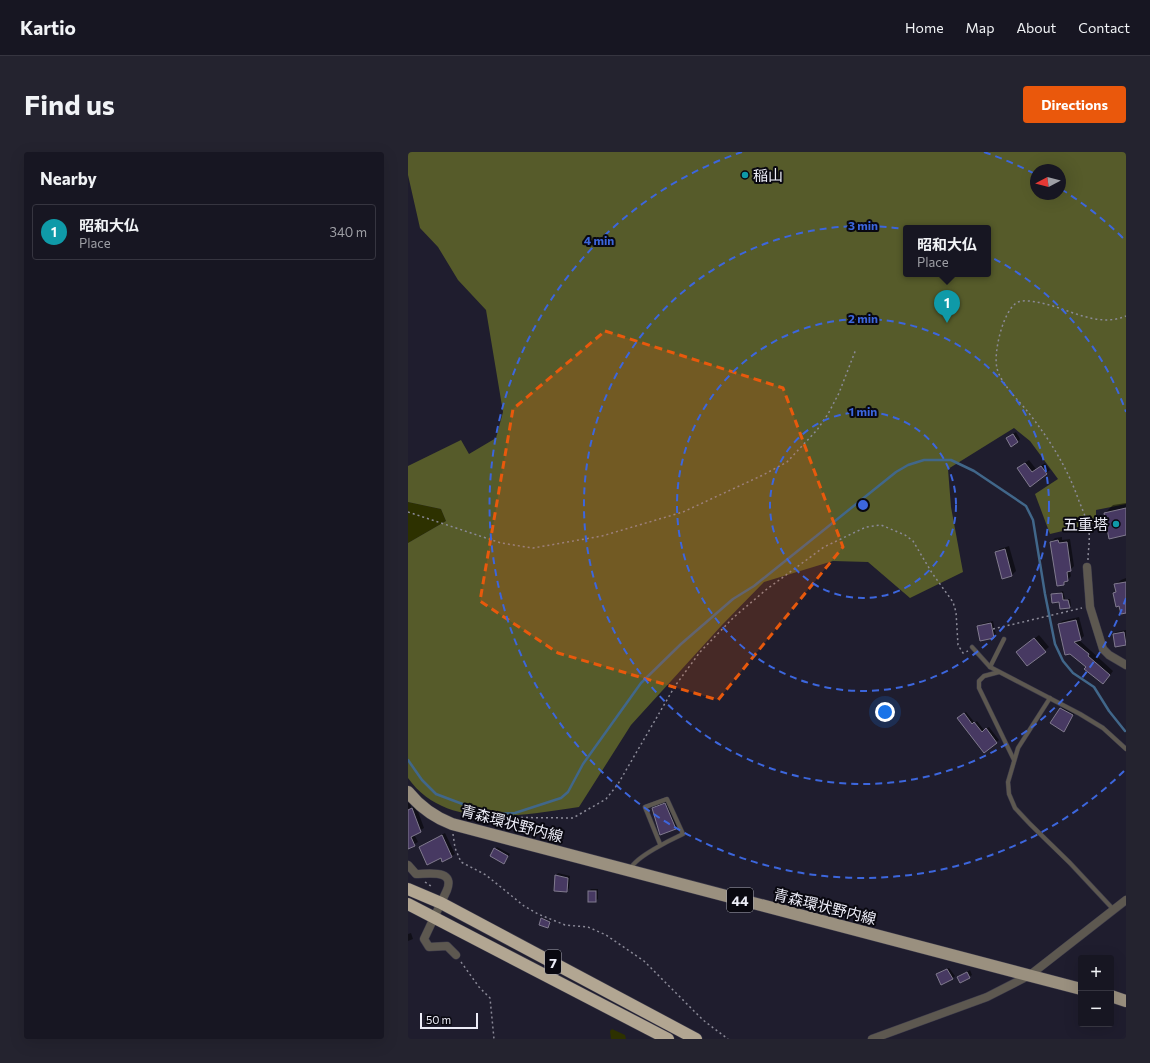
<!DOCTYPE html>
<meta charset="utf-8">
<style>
:root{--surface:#171622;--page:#24232f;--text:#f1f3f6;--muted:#9e9fa5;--line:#363540;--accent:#ea580c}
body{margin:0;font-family:Commissioner,"Noto Sans JP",sans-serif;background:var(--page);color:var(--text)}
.controls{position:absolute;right:12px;bottom:12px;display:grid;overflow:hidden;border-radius:4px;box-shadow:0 4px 16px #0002}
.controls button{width:36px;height:36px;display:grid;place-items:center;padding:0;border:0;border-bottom:1px solid var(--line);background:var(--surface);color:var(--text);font:20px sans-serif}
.compass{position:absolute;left:622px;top:12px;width:36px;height:36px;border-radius:50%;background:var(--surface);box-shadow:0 4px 16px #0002;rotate:263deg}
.scale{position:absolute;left:12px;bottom:10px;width:58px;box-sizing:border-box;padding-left:4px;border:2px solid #ececf7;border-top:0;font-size:11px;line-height:14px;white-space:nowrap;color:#ececf7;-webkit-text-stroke:3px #090810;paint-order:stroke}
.you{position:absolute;left:477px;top:560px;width:14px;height:14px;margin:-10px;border:3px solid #fff;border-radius:50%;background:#1a73e8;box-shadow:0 0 0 6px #1a73e833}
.badge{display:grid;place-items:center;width:26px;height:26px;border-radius:50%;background:var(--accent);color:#fff;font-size:13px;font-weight:700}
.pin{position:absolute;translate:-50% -33px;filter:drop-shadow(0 1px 2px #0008)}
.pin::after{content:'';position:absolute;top:21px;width:14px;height:12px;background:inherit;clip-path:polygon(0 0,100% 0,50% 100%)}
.popup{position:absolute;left:495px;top:73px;width:88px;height:52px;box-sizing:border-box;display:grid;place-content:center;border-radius:4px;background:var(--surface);filter:drop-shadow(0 1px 3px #0005);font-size:13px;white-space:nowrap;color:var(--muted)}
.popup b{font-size:15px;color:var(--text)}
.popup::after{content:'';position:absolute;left:50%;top:100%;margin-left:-8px;border:8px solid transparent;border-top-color:var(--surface)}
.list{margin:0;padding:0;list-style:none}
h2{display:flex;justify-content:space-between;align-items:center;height:52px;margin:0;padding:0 16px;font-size:17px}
h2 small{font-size:13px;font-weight:400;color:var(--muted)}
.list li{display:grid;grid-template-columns:26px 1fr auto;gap:12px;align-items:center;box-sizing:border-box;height:56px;margin:0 8px 8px;padding:0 8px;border:1px solid var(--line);border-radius:4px}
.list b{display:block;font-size:15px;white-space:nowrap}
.list p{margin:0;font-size:13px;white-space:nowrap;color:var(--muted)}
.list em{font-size:13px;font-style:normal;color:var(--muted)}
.map{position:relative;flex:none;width:718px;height:887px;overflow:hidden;border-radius:4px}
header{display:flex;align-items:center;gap:24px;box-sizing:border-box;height:56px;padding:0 20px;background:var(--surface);border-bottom:1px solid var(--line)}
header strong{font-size:19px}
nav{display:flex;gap:22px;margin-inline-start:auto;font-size:14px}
.intro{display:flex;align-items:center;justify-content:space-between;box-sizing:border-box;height:96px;padding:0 24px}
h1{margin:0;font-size:28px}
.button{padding:10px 18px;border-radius:4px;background:var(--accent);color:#fff;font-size:14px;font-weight:700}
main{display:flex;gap:24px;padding:0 24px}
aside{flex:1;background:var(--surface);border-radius:4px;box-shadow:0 4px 16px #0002}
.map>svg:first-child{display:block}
</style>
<header>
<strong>Kartio</strong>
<nav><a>Home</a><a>Map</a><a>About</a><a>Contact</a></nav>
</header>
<div class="intro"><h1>Find us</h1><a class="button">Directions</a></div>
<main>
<aside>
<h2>Nearby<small></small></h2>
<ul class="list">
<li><span class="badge" style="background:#0f9aa8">1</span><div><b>昭和大仏</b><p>Place</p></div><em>340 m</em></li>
</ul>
</aside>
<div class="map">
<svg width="718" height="887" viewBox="0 0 718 887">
<rect width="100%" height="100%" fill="#1f1d2e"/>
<g fill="#2d3100">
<path d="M0,350L33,357L38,369L0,391Z"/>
<path d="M204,877L217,883L218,887H203L202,879Z"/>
</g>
<path fill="#565b2a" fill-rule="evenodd" d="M0,0H718V352L688,358V371L642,382L627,342L650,327L622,289L606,276L540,317L543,355L555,420L502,446L460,410L425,409L356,430L314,473L223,573L171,655C115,663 38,680 0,626V391L38,369L33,357L0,350V314L53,288L61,302L88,286L95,260L78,158L50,128L30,95L12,76L0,23ZM628,18H652V42H628ZM498,76H580V122H498Z"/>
<g fill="#0007">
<path d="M608,280L612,287L610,290L599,286Z"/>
<path d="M621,308L628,317L637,311L642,318L622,333L614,313Z"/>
<path d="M718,351V382L697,361L705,353Z"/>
<path d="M654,385V388L662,387L666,414L662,418L663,424L656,432L643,390L647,386Z"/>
<path d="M601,394L608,419L604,423L595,426L588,400L592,397Z"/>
<path d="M718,426V460L712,453L706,441L709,438L707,433L713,428Z"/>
<path d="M655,439L657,447H662L663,453L662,455L644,443Z"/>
<path d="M671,465L676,484L671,488L705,519L699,527L680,514L651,473L654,469Z"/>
<path d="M585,469L588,483L586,486L571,474L573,472Z"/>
<path d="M718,478V492L706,482L708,480Z"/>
<path d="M631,483L641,495L620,513L613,497Z"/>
<path d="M655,554L667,561L656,578L643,570Z"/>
<path d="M558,560L567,571L569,569L576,578L581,575L591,588L576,600L552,564Z"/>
<path d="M0,647L4,656L8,654L16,676L6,682L10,690L0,696Z"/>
<path d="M261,648L271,672L267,676L245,656L249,653Z"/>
<path d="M37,681L47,702L35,709L33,705L15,693Z"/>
<path d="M89,695L102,702L96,710L87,697Z"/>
<path d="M150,721L162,724L161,736L159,739L148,724Z"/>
<path d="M183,737H190V747L187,749L181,739Z"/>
<path d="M135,766L143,769L140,775L134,767Z"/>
<path d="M3,781L5,787L0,789V782Z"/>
<path d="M541,816L547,824L544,827L529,823Z"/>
<path d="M562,818L564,823L552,830L550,825Z"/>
</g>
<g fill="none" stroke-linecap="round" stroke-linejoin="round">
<path stroke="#41678a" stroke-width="2.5" d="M0,608L14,628L28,642L73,659L90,662L107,661L153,646L160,640L175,612L233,531L273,492L325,447L346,434L488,320L500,313L516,308H543L566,319L618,354L625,368L637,442L647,492L655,509L665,521L686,535L701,559L717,579"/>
</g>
<g fill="#473962" stroke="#807a8e">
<path d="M605,282L610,290L603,295L598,286Z"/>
<path d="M617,311L624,320L633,314L639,322L622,335L609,316Z"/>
<path d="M718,356V383L701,387L696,361Z"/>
<path d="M650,388L651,391L659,390L663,419L659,420L660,429L656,430V433L649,434L642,390Z"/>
<path d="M597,397L604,424L594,427L587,400Z"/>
<path d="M718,430V461L713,462L711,454L708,455L705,441L708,440L706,432Z"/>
<path d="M654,441L655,448H660L662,456L652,457L651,450L644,451L643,442Z"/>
<path d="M668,468L673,488L666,490L681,502L680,504L702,523L695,532L676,517L678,515L662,502L657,503L650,472Z"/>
<path d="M583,471L586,486L572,489L569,474Z"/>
<path d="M716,480L718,493L707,495L705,482Z"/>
<path d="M626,486L638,500L619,514L608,500Z"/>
<path d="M652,556L665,563L656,580L642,571Z"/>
<path d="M556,561L564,572L566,570L574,580L578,576L589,591L576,601L549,566Z"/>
<path d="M257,651L268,677L252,683L244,656Z"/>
<path d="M4,656L13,680L3,685L7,694L0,697V658Z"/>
<path d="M34,683L44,705L34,710L33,706L19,713L11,695Z"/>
<path d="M86,696L100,704L96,712L82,704Z"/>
<path d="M147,723L160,726L159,740L146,739Z"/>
<rect x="180" y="739" width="8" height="11"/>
<path d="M133,766L142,770L140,776L131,773Z"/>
<path d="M539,817L545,827L533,833L528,822Z"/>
<path d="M559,820L562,826L552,831L549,825Z"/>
</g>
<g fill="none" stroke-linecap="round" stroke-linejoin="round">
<g stroke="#3c3a4a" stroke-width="5">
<g id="lane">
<path d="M596,487L582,515L672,562L695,576L718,597"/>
<path d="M564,495L582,515"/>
<path d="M591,520L576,524L571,529V536L606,608"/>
<path d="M642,546L610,596L600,630L601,642L607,656L622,672L662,711L705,757"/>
<path d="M223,716C228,705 262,688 275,682L259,647L237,655L252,692"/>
</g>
</g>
<g stroke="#3c3a4a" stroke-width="9">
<g id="street">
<path d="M679,415L682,455L695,497L701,503L718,513"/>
<path d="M0,713L8,722C21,722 47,717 39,738L16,787L21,795L39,794L48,803"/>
<path d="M464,887L579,845L622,823L718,748"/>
</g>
</g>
<g stroke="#3c3a4a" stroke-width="13">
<g id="primary">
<path d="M0,640C12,655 26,665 44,672L673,837"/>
<path d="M703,844L718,849"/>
</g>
</g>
<g stroke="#3c3a4a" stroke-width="13">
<g id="highway">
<path d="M0,737L33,751L288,887"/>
<path d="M0,752L260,887"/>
</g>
</g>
<g stroke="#8b8a98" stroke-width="1.5" stroke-dasharray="2 3" stroke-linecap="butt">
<path d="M0,360L93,391L125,396L194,384L275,360L355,323L379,310L409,278L420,262L431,241L448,197"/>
<path d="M680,408C680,399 682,389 681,380C680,370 675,359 671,349C659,315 642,288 620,260C611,249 592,231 589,216C585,202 595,157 610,150C615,148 622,149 628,150C657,154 688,177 718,164"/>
<path d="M585,477L674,456"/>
<path d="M58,665L165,666L198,647L210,632L267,534L292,500L326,465L359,437L416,395L458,375L473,373L497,383L505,389L524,421L545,450L548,460L550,493L555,501L560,499"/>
<path d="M45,682L47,696L53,710L78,723L116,754L130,762L157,773L180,775L198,783L236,809L295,868L320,887"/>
<path d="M17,730L23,734L22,736"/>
<path d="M53,810L71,835L82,846L86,887"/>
</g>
<use href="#lane" stroke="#5d5850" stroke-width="4"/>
<use href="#street" stroke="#5d5850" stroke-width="8"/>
<use href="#primary" stroke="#9a907f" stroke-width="12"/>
<use href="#highway" stroke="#b2a692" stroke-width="12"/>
</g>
<path fill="#e8590c" fill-opacity="0.2" stroke="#e8590c" stroke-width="3" stroke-dasharray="8 5" stroke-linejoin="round" d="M197,179L375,236L435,395L310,548L150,501L72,449L105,257Z"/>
<g fill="none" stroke="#3c66dd" stroke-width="2" stroke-dasharray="7 5">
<circle cx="455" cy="353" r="93"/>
<circle cx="455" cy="353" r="186"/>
<path d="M718 446A279 279 0 1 1 718 260"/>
<path d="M716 619A373 373 0 1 1 334 0M576 0A373 373 0 0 1 627 22M653 37A373 373 0 0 1 716 87"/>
</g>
<g fill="#0f9aa8" stroke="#090810" stroke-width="1.5">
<circle cx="337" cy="23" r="4"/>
<circle cx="708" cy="372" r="4"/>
</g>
<g text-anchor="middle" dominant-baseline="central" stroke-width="4" stroke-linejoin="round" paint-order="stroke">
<g fill="#090810" stroke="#a8a8b2" stroke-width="1">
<rect x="319" y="736" width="26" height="24" rx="3"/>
<rect x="137" y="798" width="16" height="24" rx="3"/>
</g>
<g font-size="14" font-weight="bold" fill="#ececf7">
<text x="332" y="748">44</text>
<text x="145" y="810">7</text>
</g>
<g font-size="15" fill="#ececf7" stroke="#090810" text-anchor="start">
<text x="345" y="23">稲山</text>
<text x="700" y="372" text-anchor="end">五重塔</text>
</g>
<g font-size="15" fill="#ececf7" stroke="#090810">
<text transform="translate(104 671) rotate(15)">青森環状野内線</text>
<text transform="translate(417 754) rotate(14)">青森環状野内線</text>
</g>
</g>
<circle cx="455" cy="353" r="6" fill="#3c66dd" stroke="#090810" stroke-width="2"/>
<g font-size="12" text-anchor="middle" font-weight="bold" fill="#3c66dd" stroke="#090810" stroke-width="4" stroke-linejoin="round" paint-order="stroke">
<text x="455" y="78">3 min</text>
<text x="191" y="93">4 min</text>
<text x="455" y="171">2 min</text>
<text x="455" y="264">1 min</text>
</g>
</svg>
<div class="controls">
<button>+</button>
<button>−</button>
</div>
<svg class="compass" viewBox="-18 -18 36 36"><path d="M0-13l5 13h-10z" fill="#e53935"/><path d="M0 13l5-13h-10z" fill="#9e9fa5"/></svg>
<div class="scale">50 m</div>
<div class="you"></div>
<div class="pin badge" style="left:539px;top:171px;background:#0f9aa8">1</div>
<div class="popup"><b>昭和大仏</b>Place</div>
</div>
</main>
